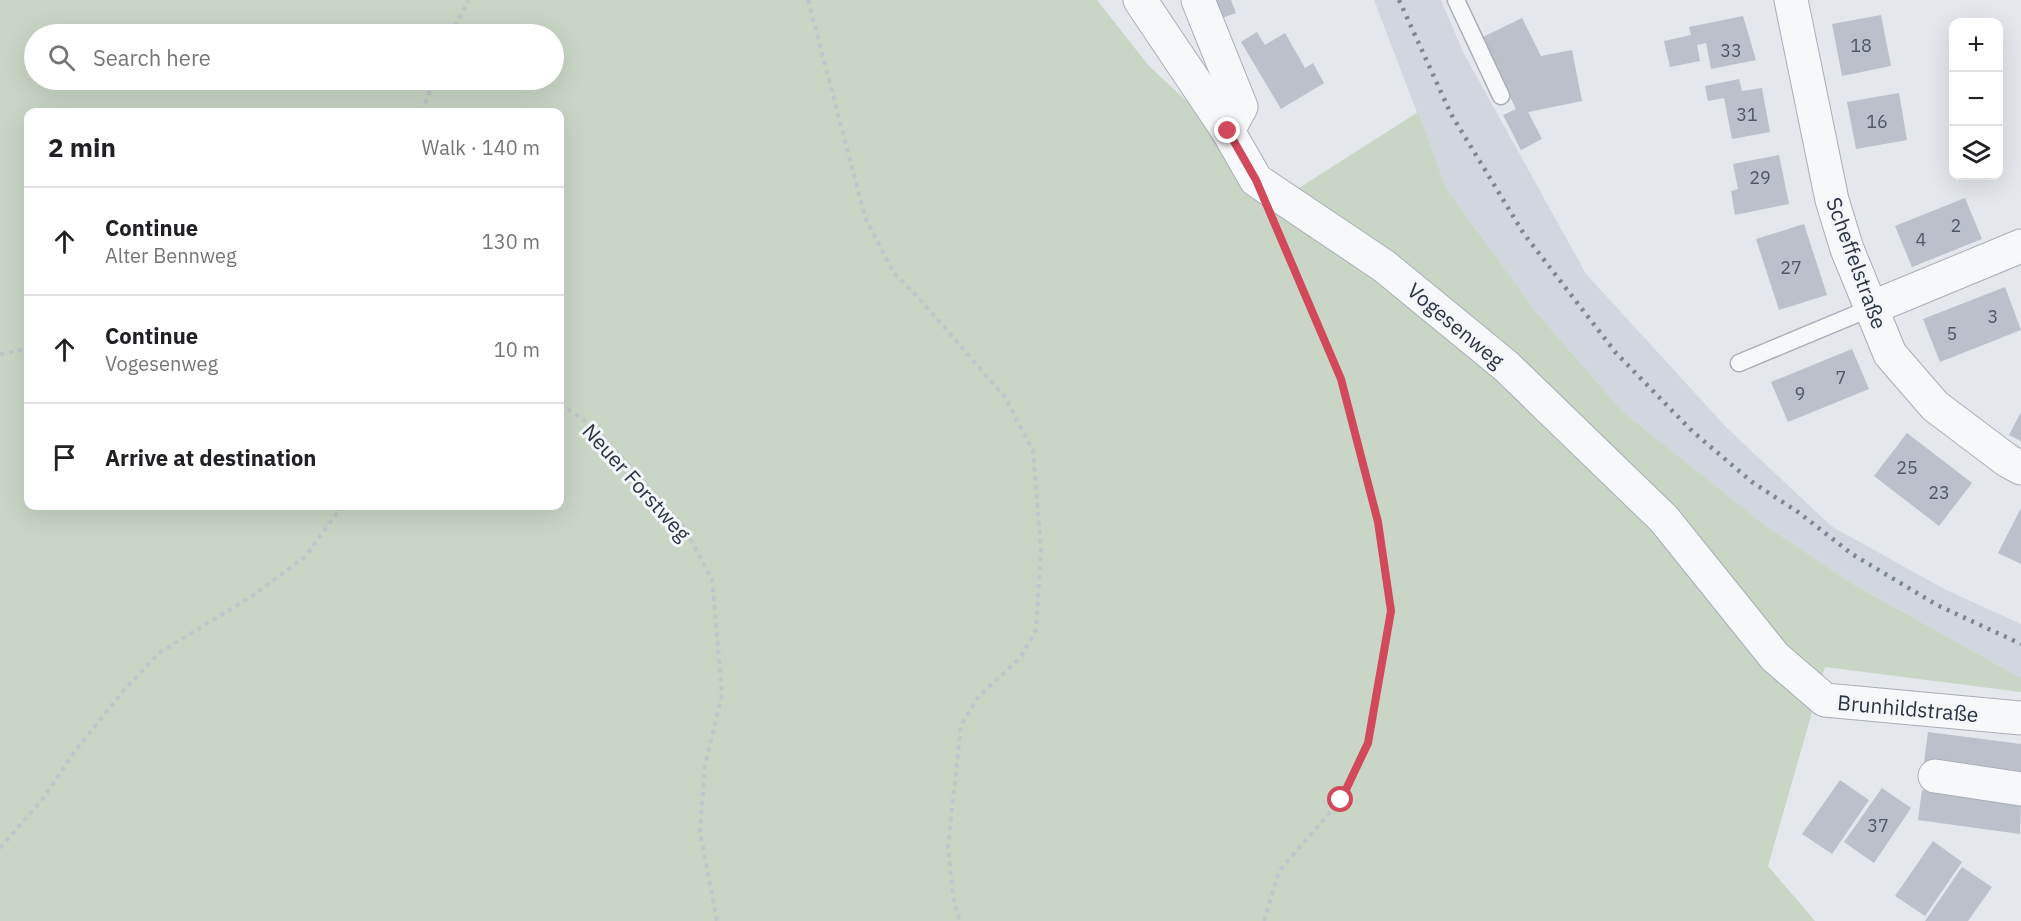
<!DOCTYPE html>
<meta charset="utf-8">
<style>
:root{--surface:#fff;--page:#f6f6f6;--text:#202124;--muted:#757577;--line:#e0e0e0}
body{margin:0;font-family:"IBM Plex Sans",sans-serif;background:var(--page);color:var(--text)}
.controls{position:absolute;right:18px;top:18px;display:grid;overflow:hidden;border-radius:12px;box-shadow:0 6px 24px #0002}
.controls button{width:54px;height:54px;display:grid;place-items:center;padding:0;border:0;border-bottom:2px solid var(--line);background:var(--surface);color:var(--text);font:30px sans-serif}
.stop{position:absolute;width:18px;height:18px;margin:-14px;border:4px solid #d1495b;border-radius:50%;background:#fff}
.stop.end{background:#d1495b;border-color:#fff;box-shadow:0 2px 6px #0008}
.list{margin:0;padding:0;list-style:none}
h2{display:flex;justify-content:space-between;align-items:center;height:78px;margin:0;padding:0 24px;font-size:26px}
h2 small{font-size:20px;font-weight:400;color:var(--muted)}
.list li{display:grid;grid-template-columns:39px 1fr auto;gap:18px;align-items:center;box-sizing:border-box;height:108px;padding:0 24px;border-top:2px solid var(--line)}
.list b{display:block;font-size:22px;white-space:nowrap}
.list p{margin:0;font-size:20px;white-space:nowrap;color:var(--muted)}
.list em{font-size:20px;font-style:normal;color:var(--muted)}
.icon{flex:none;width:33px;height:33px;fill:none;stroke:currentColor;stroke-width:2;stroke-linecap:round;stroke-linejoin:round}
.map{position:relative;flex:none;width:2021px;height:921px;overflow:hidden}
.search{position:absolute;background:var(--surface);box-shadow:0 6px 24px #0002;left:24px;top:24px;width:540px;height:66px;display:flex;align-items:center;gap:15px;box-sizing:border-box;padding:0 21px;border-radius:33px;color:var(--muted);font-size:22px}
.panel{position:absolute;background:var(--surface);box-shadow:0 6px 24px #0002;left:24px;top:108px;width:540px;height:402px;border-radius:12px}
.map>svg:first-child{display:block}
</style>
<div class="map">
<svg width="2021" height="921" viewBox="0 0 2021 921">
<rect width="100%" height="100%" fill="#e4e7ec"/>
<path fill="#d2d6de" d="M1374,0H1441L1463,52L1586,274L1727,428L1831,526L1944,589L2021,624V678L1851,583L1766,526L1623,412L1536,312L1446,188Z"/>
<path fill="#c9d6c5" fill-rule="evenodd" d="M0,0H1097L1149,66L1288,195L1418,112L1446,188L1536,312L1623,412L1766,526L1851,583L2021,678V692L1825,667L1768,866L1815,921H0ZM34,34H554V80H34ZM28,112H560V506H28Z"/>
<g fill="#bbc0ca">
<path d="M1208,0H1231L1236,13L1222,18Z"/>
<path d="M1881,15L1891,66L1842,76L1832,24Z"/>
<path d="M1743,16L1756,60L1711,69L1706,43L1697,45L1700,61L1670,67L1664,41L1691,35L1689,27Z"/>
<path d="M1522,18L1541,56L1572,50L1582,101L1528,112L1542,139L1521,150L1503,115L1516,109L1481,38Z"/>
<path d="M1257,32L1265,45L1285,33L1305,68L1313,63L1324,83L1281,109L1241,42Z"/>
<path d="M1739,79L1742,91L1762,88L1770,132L1732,139L1724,98L1708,101L1705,86Z"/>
<path d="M1899,93L1907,140L1856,149L1847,102Z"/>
<path d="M1779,155L1789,204L1735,215L1731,191L1738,189L1733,164Z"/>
<path d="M1965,198L1982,239L1912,267L1895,226Z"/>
<path d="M1804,224L1827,295L1779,310L1756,239Z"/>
<path d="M2005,287L2021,330L1940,362L1923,319Z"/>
<path d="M1852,349L1869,389L1788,422L1771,382Z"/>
<path d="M2021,412V441L2009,435Z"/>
<path d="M1907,433L1972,483L1939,526L1874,476Z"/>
<path d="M2021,508V564L1998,553Z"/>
<path d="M1928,732L2021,744V774L1924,762Z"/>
<path d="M1840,780L1869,800L1832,854L1802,834Z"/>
<path d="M1882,788L1911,808L1874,863L1844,842Z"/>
<path d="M1922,790L2021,803L2020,834L1918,820Z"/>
<path d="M1933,841L1962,862L1925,916L1895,896Z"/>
<path d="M1962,867L1992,887L1968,921H1925Z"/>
</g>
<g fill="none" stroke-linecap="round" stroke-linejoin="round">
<g stroke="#a9aeb7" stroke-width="19">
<g id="service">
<path d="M1456,0L1501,96"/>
<path d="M1739,363L1871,308"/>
</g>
</g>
<g stroke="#a9aeb7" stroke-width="35">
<g id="minor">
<path d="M1140,0L1228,131L1256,180L1384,266L1506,366L1664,519L1775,657L1825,700L2021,718"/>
<path d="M1198,0L1241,107L1228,131"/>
<path d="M1791,0L1832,200L1847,249L1890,354L1935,406L2008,461L2021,468"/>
<path d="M1871,308L2021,246"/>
<path d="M1935,776L2021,789"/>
</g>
</g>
<g stroke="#c2c5cb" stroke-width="4" stroke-dasharray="4.5 4.5" stroke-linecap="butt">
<path d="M808,0L865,217L893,272L917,296L1005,397L1033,451L1041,548L1036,630L1020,658L979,696L961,725L948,847L954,903L960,921"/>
<path d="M450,34L469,0"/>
<path d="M422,112L434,80"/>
<path d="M0,354L28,349"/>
<path d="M560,404L595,428L683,526L712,579L722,694L705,766L700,832L717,921"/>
<path d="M0,848L42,800L75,751L124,690L159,653L252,596L305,557L342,506"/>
<path d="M1264,921L1279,871L1341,800L1368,743L1391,611L1378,522L1341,379L1281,238"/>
</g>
<use href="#service" stroke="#f7f8fa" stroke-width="16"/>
<use href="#minor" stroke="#f7f8fa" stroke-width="33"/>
<path stroke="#7d8696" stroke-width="4.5" stroke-dasharray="3 6" stroke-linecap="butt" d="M1399,0L1451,114L1524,234L1616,353L1692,431L1752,482L1798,512L1852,554L1937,605L2021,644"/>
</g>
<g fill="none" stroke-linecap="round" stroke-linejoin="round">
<path stroke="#d1495b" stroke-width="8" d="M1228,131L1256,180L1341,379L1378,522L1391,611L1368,743L1341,800"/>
</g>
<g text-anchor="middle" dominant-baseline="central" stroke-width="6" stroke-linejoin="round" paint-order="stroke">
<g font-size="18" fill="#4f5766">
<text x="1861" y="45">18</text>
<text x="1731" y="50">33</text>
<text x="1747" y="114">31</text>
<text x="1877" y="121">16</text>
<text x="1760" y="177">29</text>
<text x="1956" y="225">2</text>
<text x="1921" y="239">4</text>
<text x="1791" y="267">27</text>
<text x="1993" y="316">3</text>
<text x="1952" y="333">5</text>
<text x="1841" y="377">7</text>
<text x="1800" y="393">9</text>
<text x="1907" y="467">25</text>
<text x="1939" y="492">23</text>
<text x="1878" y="825">37</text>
</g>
<g font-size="21" fill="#2b3445" stroke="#f4f6f9">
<text transform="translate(1857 263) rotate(70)">Scheffelstraße</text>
<text transform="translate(1456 325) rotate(40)">Vogesenweg</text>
<text transform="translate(637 482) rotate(48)">Neuer Forstweg</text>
<text transform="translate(1908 708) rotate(5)">Brunhildstraße</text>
</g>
</g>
</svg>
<div class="controls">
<button>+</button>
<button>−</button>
<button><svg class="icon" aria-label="layers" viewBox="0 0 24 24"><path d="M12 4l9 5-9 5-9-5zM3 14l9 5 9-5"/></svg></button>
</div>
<div class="stop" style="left:1341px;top:800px"></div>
<div class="stop end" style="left:1228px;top:131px"></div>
<div class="search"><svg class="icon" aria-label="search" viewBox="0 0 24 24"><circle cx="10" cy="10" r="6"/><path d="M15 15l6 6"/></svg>Search here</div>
<section class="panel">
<h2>2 min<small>Walk · 140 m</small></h2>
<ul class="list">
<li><svg class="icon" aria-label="ahead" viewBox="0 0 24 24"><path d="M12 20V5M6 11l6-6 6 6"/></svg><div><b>Continue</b><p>Alter Bennweg</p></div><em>130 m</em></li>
<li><svg class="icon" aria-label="ahead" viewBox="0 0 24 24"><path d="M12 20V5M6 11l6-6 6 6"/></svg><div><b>Continue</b><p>Vogesenweg</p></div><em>10 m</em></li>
<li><svg class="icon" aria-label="arrive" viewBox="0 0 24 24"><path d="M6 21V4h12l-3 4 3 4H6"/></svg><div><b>Arrive at destination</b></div></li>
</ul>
</section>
</div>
